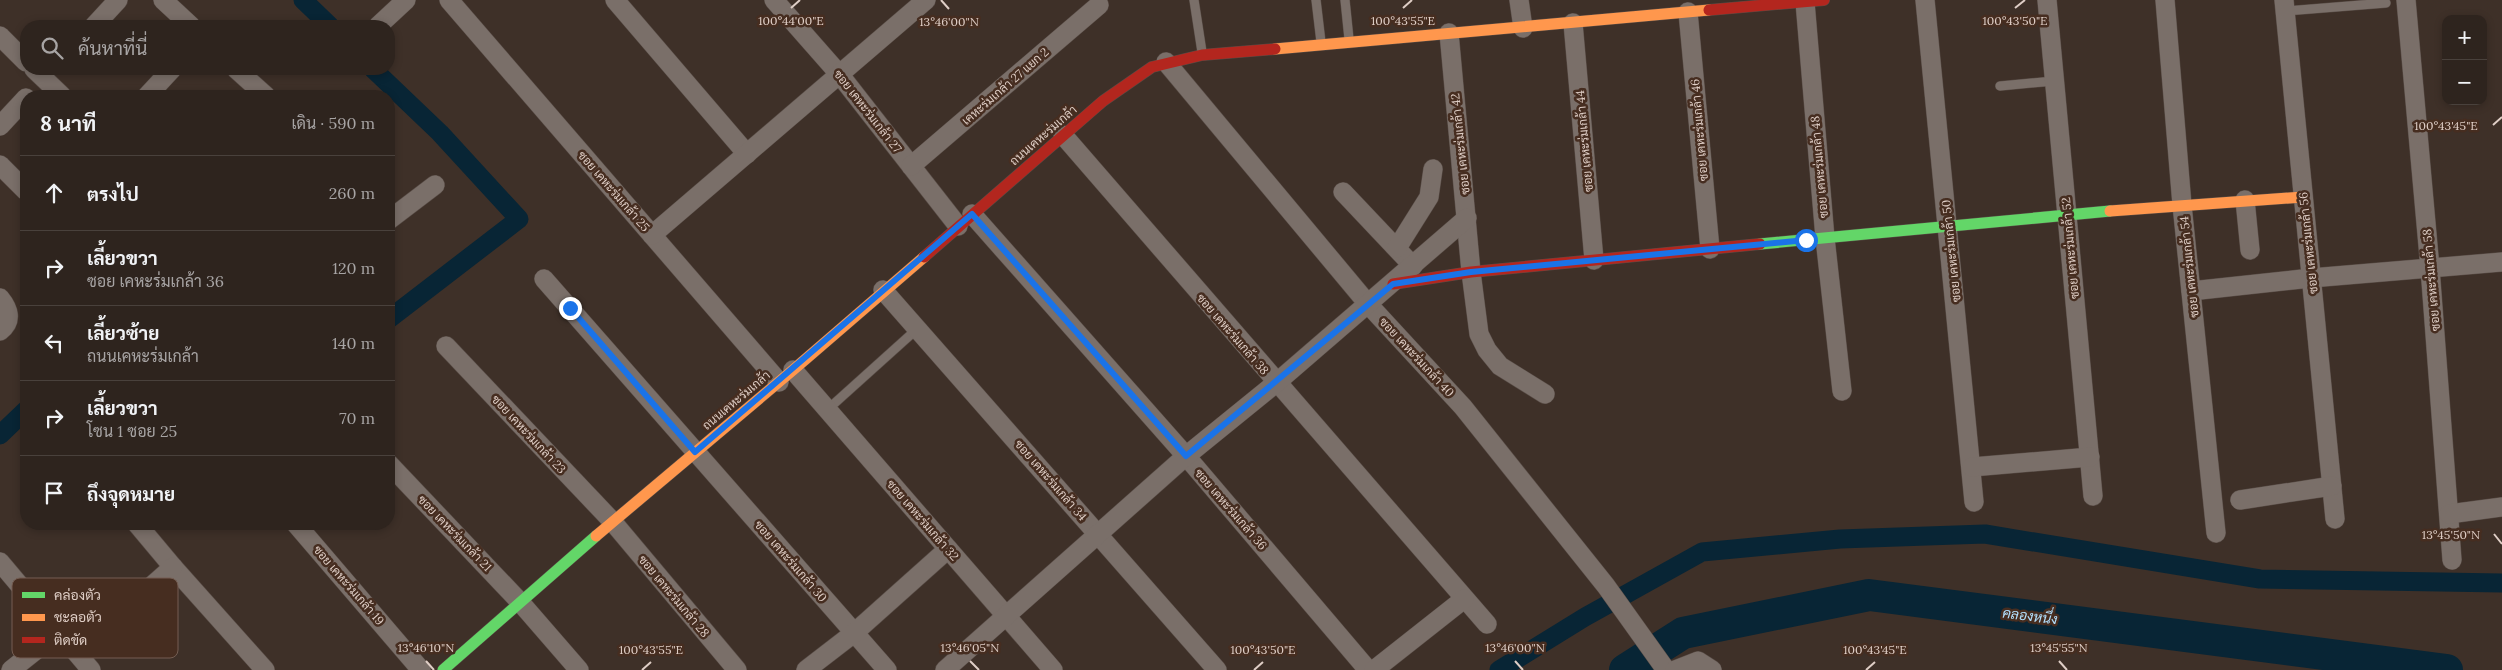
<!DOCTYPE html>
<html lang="th">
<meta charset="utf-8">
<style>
:root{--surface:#2e241e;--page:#3a302b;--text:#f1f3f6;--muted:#a7a4a4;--line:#49413c}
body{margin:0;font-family:Lora,Sarabun,serif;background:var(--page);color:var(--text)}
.controls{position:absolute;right:15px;top:15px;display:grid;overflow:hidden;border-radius:10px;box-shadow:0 2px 8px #0003}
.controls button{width:45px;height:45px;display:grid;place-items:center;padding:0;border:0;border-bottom:1px solid var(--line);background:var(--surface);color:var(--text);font:25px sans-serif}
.stop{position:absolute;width:15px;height:15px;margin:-11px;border:4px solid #1a73e8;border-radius:50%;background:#fff}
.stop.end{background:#1a73e8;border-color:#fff;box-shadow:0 1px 5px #0008}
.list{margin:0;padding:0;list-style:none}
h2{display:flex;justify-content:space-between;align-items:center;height:65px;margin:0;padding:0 20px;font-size:21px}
h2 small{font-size:16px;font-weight:400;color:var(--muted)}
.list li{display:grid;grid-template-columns:32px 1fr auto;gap:15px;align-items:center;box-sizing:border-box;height:75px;padding:0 20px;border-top:1px solid var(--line)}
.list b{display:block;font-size:19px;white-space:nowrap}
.list p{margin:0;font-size:16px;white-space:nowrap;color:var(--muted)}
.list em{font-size:16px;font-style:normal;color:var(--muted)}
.icon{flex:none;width:28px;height:28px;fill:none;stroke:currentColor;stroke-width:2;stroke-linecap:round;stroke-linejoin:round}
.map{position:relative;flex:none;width:2502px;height:670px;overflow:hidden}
.search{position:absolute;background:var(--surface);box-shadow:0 2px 8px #0003;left:20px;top:20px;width:375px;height:55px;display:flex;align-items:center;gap:12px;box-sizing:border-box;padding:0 18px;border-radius:20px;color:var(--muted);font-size:19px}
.panel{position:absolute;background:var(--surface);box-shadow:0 2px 8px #0003;left:20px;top:90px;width:375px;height:440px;border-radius:20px}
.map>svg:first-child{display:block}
</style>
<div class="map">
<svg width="2502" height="670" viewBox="0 0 2502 670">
<rect width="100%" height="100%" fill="#3e3028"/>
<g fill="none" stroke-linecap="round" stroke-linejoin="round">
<g stroke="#082535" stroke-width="19">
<path d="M303,0L330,26"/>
<path d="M373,69L440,133L519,219L389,319"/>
<path d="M0,435L26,410"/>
<path d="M1499,670L1585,617L1702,552L1840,539L1985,534L2260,579L2502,583"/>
</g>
<path stroke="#082535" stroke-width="32" d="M1625,670L1683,633L1869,595L2447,670"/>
<g stroke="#584c46" stroke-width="10">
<g id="lane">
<path d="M1194,0L1202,52"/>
<path d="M1316,0L1321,42"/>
<path d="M1345,0L1349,39"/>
<path d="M2285,11L2386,3"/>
<path d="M2000,86L2054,81"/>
<path d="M827,410L917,329"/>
</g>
</g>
<g stroke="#584c46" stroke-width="20">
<g id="street">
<path d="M163,0L191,26"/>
<path d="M449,0L779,382"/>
<path d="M615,0L747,154"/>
<path d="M774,0L840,75L958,226"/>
<path d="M1519,0L1523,28"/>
<path d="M1925,0L1974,502"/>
<path d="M2047,0L2093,496"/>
<path d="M2165,0L2182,205L2216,533"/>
<path d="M2284,0L2335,519"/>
<path d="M2406,0L2430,268L2452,560"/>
<path d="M1805,2L1825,238L1842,391"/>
<path d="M1688,12L1710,249"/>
<path d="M1573,23L1594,260"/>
<path d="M94,26L118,0"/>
<path d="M378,26L406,0"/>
<path d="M1449,33L1471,272L1479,334L1487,350L1500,366L1545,394"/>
<path d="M0,36L26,62"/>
<path d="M1166,62L1368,304L1463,407L1606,586L1666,670"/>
<path d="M34,69L62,96"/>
<path d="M236,69L266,96"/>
<path d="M147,96L172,69"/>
<path d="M0,126L26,98"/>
<path d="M1063,135L1487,624"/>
<path d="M0,165L26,191"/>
<path d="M911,166L1099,5"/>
<path d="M1343,192L1413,266"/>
<path d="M2245,200L2250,250"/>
<path d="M972,214L1186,456L1368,670"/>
<path d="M389,220L435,185"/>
<path d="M652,235L926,0"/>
<path d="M1397,248L1429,197L1433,169"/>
<path d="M544,279L887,670"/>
<path d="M883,290L1217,670"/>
<path d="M2191,291L2311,278L2502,262"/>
<path d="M0,298C9,309 13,321 0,331"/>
<path d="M446,346L612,521L737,670"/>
<path d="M793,370L1053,670"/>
<path d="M389,464L520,602L579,670"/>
<path d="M1972,467L2090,457"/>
<path d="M2240,500L2332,486"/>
<path d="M2449,514L2502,507"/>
<path d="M137,524L173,567L265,670"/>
<path d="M296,524L421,670"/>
<path d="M0,562L91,670"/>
<path d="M77,652L173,567"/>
<path d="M11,670L60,631"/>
<path d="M806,670L854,633L948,549"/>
<path d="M945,670L1186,456L1276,383L1467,218"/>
<path d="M1374,670L1464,599"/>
<path d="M1675,670L1698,661L1712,670"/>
</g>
</g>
<g stroke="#584c46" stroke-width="12">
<g id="fast">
<path d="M1760,244L2110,211"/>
<path d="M443,670L596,536"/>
</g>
</g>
<g stroke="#584c46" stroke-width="12">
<g id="slow">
<path d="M1275,49L1709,10"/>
<path d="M2110,211L2303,197"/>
<path d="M596,536L793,370L924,257"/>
</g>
</g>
<g stroke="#584c46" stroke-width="12">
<g id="jam">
<path d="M1709,10L1824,0"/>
<path d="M924,257L1103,101L1152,67L1202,55L1275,49"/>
<path d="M1393,284L1471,272L1760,244"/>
</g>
</g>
<use href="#lane" stroke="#7a6f69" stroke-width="9"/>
<use href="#street" stroke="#7a6f69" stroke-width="19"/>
<use href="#fast" stroke="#63d668" stroke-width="11"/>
<use href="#slow" stroke="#ff974d" stroke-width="11"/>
<use href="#jam" stroke="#b3261e" stroke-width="11"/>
</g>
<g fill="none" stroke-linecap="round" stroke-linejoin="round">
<path stroke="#1a73e8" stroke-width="6" d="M570,308L695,452L972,214L1186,456L1393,284L1471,272L1806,240"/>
</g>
<path fill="none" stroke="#dfcec6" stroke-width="2" d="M941,0L949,9M791,8L800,0M1403,8L1412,0M2015,8L2025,0M2493,125L2502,117M2494,534L2502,544M426,661L434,670M970,661L979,670M1515,661L1523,670M2059,661L2067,670M642,670L651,662M1254,670L1263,662M1866,670L1875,662"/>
<g text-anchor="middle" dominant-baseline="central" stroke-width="5" stroke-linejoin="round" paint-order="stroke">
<g font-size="12" fill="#dfcec6" stroke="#462d20">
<text transform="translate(1005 86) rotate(-41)">เคหะร่มเกล้า 27 แยก 2</text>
<text transform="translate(868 111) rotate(52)">ซอย เคหะร่มเกล้า 27</text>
<text transform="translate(1699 130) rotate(-95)">ซอย เคหะร่มเกล้า 46</text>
<text transform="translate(1043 135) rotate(-41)">ถนนเคหะร่มเกล้า</text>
<text transform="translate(1584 141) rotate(-95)">ซอย เคหะร่มเกล้า 44</text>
<text transform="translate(1460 144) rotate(-96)">ซอย เคหะร่มเกล้า 42</text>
<text transform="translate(1819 167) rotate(-95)">ซอย เคหะร่มเกล้า 48</text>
<text transform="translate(614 191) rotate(49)">ซอย เคหะร่มเกล้า 25</text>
<text transform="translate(2308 243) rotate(-96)">ซอย เคหะร่มเกล้า 56</text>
<text transform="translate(2070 248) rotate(-95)">ซอย เคหะร่มเกล้า 52</text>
<text transform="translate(1951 251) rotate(-96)">ซอย เคหะร่มเกล้า 50</text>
<text transform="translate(2189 267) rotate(-96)">ซอย เคหะร่มเกล้า 54</text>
<text transform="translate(2431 280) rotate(-95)">ซอย เคหะร่มเกล้า 58</text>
<text transform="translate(1233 334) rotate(49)">ซอย เคหะร่มเกล้า 38</text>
<text transform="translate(1417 357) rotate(47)">ซอย เคหะร่มเกล้า 40</text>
<text transform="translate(736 400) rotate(-40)">ถนนเคหะร่มเกล้า</text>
<text transform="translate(529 434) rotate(47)">ซอย เคหะร่มเกล้า 23</text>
<text transform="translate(1051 480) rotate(49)">ซอย เคหะร่มเกล้า 34</text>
<text transform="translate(1231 509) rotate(49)">ซอย เคหะร่มเกล้า 36</text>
<text transform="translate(923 520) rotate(49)">ซอย เคหะร่มเกล้า 32</text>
<text transform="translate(455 533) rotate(46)">ซอย เคหะร่มเกล้า 21</text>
<text transform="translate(791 561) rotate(49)">ซอย เคหะร่มเกล้า 30</text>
<text transform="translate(349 585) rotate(49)">ซอย เคหะร่มเกล้า 19</text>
<text transform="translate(674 596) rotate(50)">ซอย เคหะร่มเกล้า 28</text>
</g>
<g font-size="14" font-style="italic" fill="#b2e0fe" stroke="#462d20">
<text transform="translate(2030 616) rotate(7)">คลองหนึ่ง</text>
</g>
</g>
<rect x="12" y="578" width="166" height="80" rx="8" fill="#462d20" stroke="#745d52" stroke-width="1"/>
<rect x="22" y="592" width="23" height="6" fill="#63d668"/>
<rect x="22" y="614" width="23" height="7" fill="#ff974d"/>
<rect x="22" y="637" width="23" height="6" fill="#b3261e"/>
<g font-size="14" fill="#dfcec6">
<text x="54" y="600">คล่องตัว</text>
<text x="54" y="622">ชะลอตัว</text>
<text x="54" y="645">ติดขัด</text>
</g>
<g font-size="12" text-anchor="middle" fill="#dfcec6" stroke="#462d20" stroke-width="5" stroke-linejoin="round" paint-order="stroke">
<text x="791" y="25">100°44'00"E</text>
<text x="1403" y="25">100°43'55"E</text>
<text x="2015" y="25">100°43'50"E</text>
<text x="949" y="26">13°46'00"N</text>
<text x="2446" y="130">100°43'45"E</text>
<text x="2451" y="539">13°45'50"N</text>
<text x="426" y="652">13°46'10"N</text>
<text x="970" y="652">13°46'05"N</text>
<text x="1515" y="652">13°46'00"N</text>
<text x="2059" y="652">13°45'55"N</text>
<text x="651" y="654">100°43'55"E</text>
<text x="1263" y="654">100°43'50"E</text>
<text x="1875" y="654">100°43'45"E</text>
</g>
</svg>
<div class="controls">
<button>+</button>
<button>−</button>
</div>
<div class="stop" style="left:1806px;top:240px"></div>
<div class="stop end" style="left:570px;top:308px"></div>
<div class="search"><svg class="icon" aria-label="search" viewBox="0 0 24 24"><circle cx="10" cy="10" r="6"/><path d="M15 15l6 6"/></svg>ค้นหาที่นี่</div>
<section class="panel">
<h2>8 นาที<small>เดิน · 590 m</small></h2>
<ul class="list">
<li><svg class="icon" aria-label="ahead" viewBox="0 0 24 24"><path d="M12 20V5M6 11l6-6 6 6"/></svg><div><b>ตรงไป</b></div><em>260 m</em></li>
<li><svg class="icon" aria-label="right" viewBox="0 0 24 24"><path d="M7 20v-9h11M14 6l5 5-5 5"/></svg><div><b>เลี้ยวขวา</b><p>ซอย เคหะร่มเกล้า 36</p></div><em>120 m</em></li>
<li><svg class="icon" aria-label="left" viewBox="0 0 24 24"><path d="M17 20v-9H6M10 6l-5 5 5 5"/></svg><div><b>เลี้ยวซ้าย</b><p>ถนนเคหะร่มเกล้า</p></div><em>140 m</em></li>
<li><svg class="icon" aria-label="right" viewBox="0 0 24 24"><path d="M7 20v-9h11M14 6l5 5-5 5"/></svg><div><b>เลี้ยวขวา</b><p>โซน 1 ซอย 25</p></div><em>70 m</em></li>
<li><svg class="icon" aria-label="arrive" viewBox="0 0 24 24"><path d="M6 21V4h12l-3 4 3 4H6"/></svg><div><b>ถึงจุดหมาย</b></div></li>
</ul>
</section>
</div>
